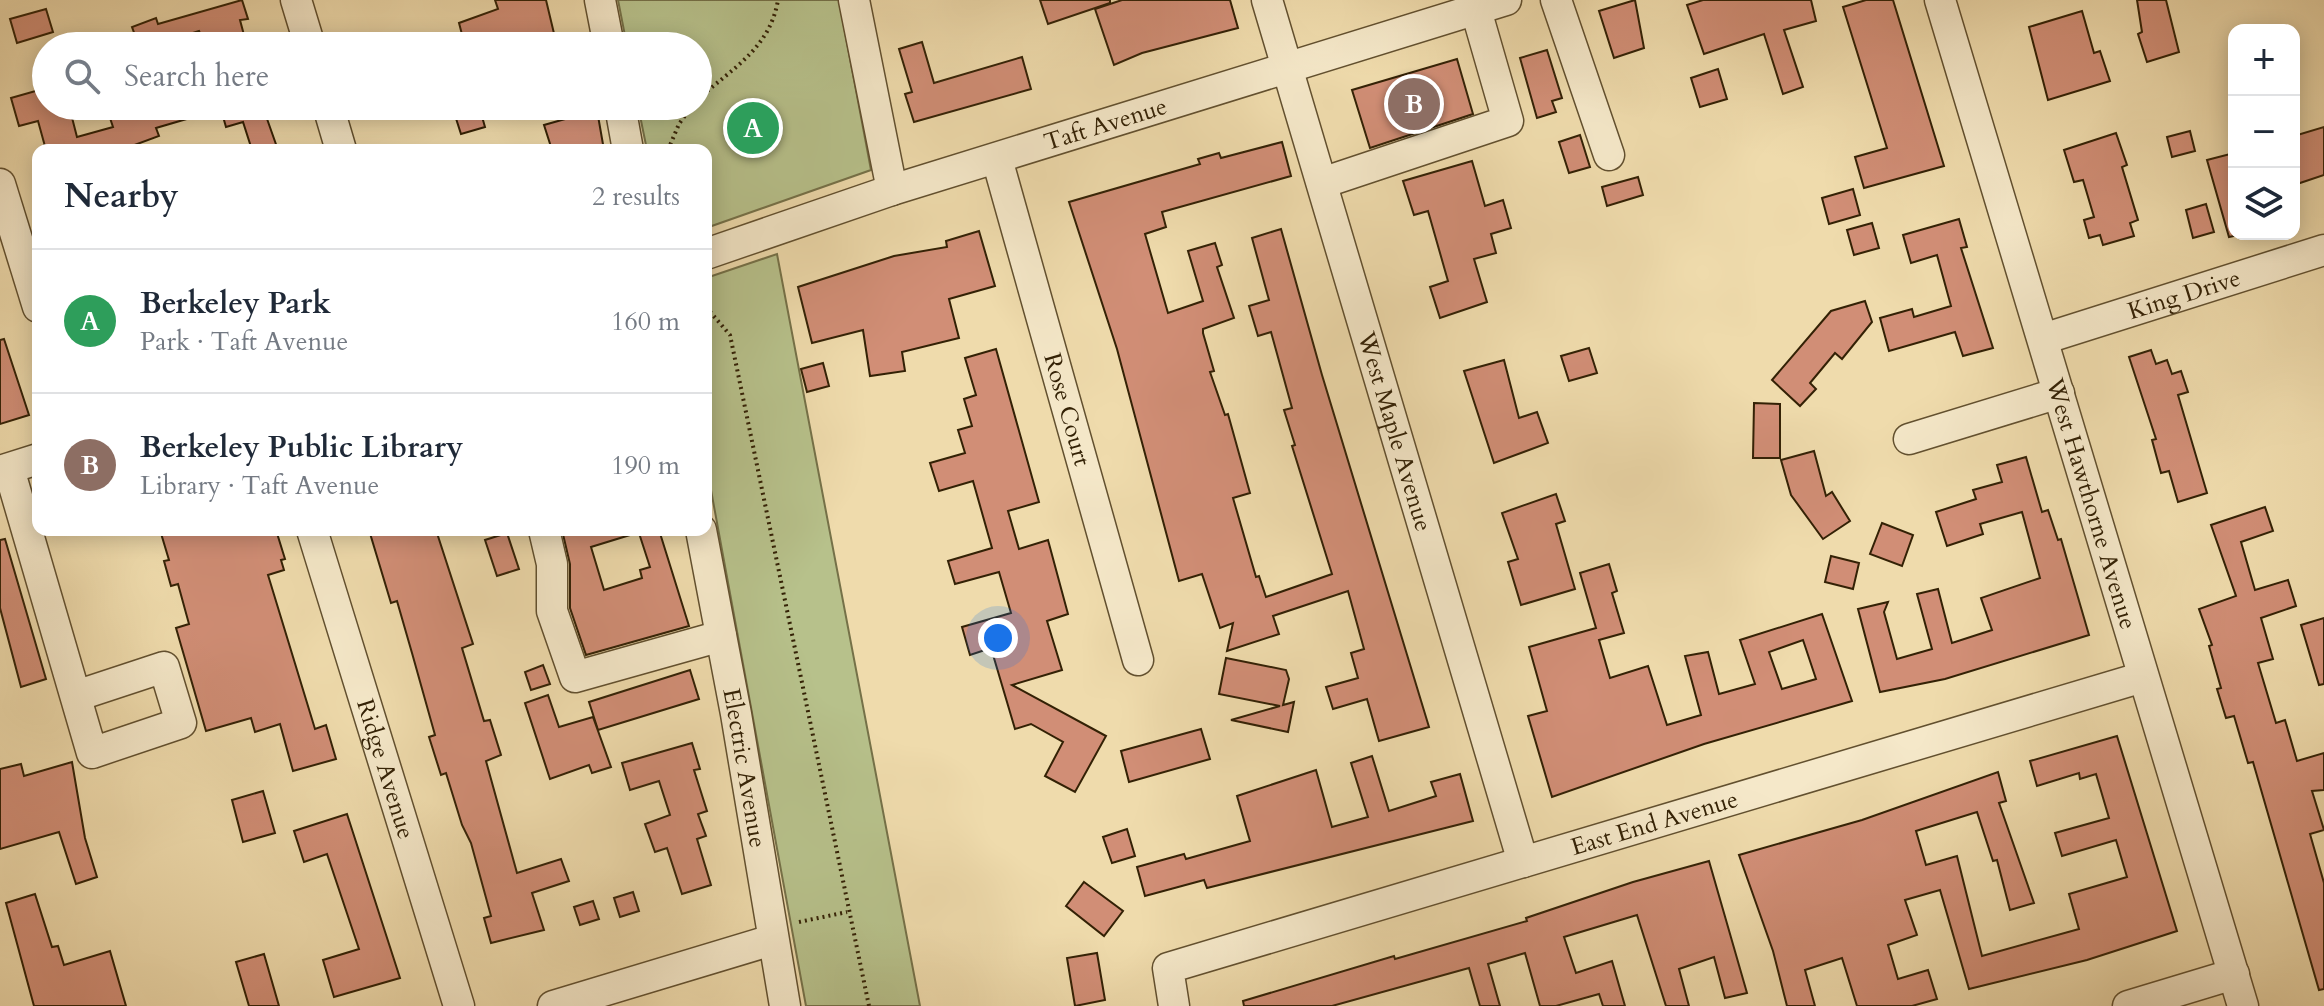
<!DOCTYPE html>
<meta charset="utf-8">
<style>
:root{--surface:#fff;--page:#f6f6f7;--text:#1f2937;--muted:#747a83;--line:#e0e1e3;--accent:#8f2418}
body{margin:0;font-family:Cardo,serif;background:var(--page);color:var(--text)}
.controls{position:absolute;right:24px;top:24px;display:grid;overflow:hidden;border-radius:16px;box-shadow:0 4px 20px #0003}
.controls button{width:72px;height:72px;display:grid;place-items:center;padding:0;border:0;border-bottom:2px solid var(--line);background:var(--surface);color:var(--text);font:40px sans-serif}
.you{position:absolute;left:998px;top:638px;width:28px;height:28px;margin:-20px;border:6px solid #fff;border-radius:50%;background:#1a73e8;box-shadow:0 0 0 12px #1a73e833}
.badge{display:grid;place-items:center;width:52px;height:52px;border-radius:50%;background:var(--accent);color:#fff;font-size:26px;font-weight:700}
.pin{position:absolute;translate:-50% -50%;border:4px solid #fff;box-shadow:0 2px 8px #0006}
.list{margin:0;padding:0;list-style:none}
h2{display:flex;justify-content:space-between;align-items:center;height:104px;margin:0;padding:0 32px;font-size:34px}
h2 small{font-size:26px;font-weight:400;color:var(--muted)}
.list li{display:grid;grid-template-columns:52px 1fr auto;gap:24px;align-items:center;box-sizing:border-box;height:144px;padding:0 32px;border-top:2px solid var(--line)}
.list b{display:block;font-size:30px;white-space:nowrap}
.list p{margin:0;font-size:26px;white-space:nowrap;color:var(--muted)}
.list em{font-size:26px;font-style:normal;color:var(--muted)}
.icon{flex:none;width:44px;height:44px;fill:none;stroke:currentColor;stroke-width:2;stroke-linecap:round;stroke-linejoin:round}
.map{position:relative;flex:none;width:2324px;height:1006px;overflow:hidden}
.search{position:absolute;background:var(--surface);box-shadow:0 4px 20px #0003;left:32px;top:32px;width:680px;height:88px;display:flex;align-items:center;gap:20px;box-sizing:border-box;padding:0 28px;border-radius:44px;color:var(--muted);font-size:30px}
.panel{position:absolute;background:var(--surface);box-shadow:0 4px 20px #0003;left:32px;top:144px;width:680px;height:392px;border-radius:16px}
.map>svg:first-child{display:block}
</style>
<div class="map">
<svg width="2324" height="1006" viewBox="0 0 2324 1006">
<rect width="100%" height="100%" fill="#efdbac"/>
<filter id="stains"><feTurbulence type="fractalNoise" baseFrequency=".0025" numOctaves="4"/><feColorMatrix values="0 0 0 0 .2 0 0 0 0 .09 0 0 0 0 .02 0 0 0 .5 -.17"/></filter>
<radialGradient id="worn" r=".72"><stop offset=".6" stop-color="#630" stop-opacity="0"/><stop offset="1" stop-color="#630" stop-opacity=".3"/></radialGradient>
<g fill="#b7c18b" stroke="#757148" stroke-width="2">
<path d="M618,0H839L871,170L706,228V150H647L638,106H698V46H627Z"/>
<path d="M777,254L920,1006H806L706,463V278Z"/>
</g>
<g fill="#d18e76" stroke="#332105" stroke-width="2" fill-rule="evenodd">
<path d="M242,0L248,19L240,20L244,35L206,46L199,31L164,42L166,46H139L132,27L156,18L158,24Z"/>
<path d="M495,0H546L557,46H465L459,23L498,9Z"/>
<path d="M1040,0H1110V3L1048,24Z"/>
<path d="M1122,0H1230L1238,28L1142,53L1114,65L1095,9Z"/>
<path d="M1635,0L1644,48L1614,58L1599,11Z"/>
<path d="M1703,0H1811L1816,21L1784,30L1803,87L1783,94L1764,34L1704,54L1687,5Z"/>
<path d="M1866,0H1893L1944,166L1864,188L1855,157L1887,148L1843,7Z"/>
<path d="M2137,0H2166L2179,52L2147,62L2138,34L2142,32Z"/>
<path d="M46,9L53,32L17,43L10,19Z"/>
<path d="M2082,11L2094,53L2100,51L2110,81L2048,100L2029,27Z"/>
<path d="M922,42L934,83L1022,57L1031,89L914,122L905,94L912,92L899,49Z"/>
<path d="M1547,50L1562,98L1552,101L1556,112L1537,118L1520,58Z"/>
<path d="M1457,59L1473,114L1370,148L1352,90Z"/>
<path d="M1718,69L1727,99L1700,107L1691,78Z"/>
<path d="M46,88V106H69L77,137L113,127L106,106H213L214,111L156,128L159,136L121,150H46L38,121L19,126L11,98Z"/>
<path d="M220,106H280L281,111L266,116L278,150H252L243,122L226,127Z"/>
<path d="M452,106H479L485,127L461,134Z"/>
<path d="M597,110L604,150H552L544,125Z"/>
<path d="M2324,127V175L2294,185V136Z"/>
<path d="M2190,131L2195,151L2172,157L2167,137Z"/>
<path d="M2116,133L2127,165L2122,167L2138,220L2130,223L2134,236L2103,245L2100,235L2089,238L2084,220L2094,217L2083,180L2074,182L2064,150Z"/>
<path d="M1580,135L1590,167L1569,173L1559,142Z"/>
<path d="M1282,142L1291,176L1162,212L1166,227L1145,234L1168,313L1203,301L1188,251L1215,243L1222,265L1217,267L1234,318L1203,329V333L1214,371L1210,372L1225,415L1228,414L1250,493L1233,498L1256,577L1259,576L1266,597L1332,574L1292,446L1295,445L1284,410L1292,408L1271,332L1258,336L1249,306L1269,300L1252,238L1281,229L1322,375L1429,727L1379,741L1367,699L1333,709L1326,687L1358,678L1351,653L1364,649L1348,591L1273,616L1279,634L1227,651L1233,623L1220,628L1202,574L1179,581L1117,349L1069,202L1200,164L1198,159L1219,153L1221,158Z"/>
<path d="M2234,153V236L2229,237L2207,160Z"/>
<path d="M1472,161L1485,206L1503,200L1511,228L1491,234L1496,253L1474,259L1487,302L1440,318L1430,287L1448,281L1428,211L1414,215L1403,181Z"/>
<path d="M1638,177L1643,195L1607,206L1602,187Z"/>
<path d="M1853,189L1860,215L1829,224L1822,198Z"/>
<path d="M2206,204L2214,232L2193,238L2186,210Z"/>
<path d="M1959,219L1967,247L1961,248L1993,348L1963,356L1955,332L1889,351L1880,318L1912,309L1914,317L1951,306L1937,255L1911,263L1903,235Z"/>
<path d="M1872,223L1879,248L1854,255L1847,230Z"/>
<path d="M979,231L995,286L949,299L959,338L902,352L905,371L870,376L863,330L812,343L798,287L894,256L947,247L946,241Z"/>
<path d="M1865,301L1872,322L1842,359L1835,353L1810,383L1816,389L1800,406L1772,380L1831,311Z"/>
<path d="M4,339L29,415L0,424V340Z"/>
<path d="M1589,348L1597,373L1569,381L1561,356Z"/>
<path d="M996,349L1039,502L1008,511L1019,549L1048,540L1068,614L1047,621L1062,670L1012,685L1106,736L1075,792L1045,776L1063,742L1031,724L1015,729L991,648L970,655L962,627L1011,613L999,572L955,584L948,561L992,548L973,481L939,491L930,463L965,453L958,430L972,426L964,399L976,395L965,358Z"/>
<path d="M2151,350L2156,364L2167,360L2172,374L2181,371L2188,392L2178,395L2207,493L2178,502L2169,471L2161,473L2152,440L2156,439L2129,357Z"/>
<path d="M1504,360L1519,418L1537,412L1548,443L1494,463L1464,371Z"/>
<path d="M823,363L829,386L807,392L801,369Z"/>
<path d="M1754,403L1780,404V458H1753Z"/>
<path d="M1814,451L1826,496L1832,492L1850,521L1823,539L1791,495L1781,460Z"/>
<path d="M2026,457L2042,512L2048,510L2058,540L2061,539L2089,635L1945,679L1880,692L1858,609L1888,602L1884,612L1897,659L1932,649L1917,594L1938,589L1952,643L1992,630L1981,598L2040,578L2022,512L1980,524L1983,534L1947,546L1936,512L1976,499L1973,490L2002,482L1997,465Z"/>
<path d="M1556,494L1565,521L1556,524L1575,589L1521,605L1508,562L1518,559L1502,513Z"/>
<path d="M2265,507L2273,531L2241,542L2255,590L2288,580L2296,606L2261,618L2273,659L2258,663L2276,723L2285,720L2297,761L2324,753V790L2312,791L2324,830L2310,834L2324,883V989L2319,990L2253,762L2248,763L2234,716L2226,718L2217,689L2221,688L2209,646L2212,645L2199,609L2236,596L2211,525Z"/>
<path d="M1882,523L1913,535L1902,566L1870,554Z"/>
<path d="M160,530H276L285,559L281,560L284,570L268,575L315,729L326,725L336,759L293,771L280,724L255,732L251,718L206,731L176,628L189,624L178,584L171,586L164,561L169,560Z"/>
<path d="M369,530H436L473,644L462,648L484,721L490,720L501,755L486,761L517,873L561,859L569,881L532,893L544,930L491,943L484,918L491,916L471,843L462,825L446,773L441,775L429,737L435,735L412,653L397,601L391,603Z"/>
<path d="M562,530H629L630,535L591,547L604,590L642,578L640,570L650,567L638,530H659L689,626L586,655L570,608V564Z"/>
<path d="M507,533L519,569L497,576L485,540Z"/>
<path d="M5,539L46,679L21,687L0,608V540Z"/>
<path d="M1831,556L1859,563L1853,589L1825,582Z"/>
<path d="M1609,564L1617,591L1612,593L1624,633L1599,640L1610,678L1648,666L1667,725L1701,715L1685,656L1708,652L1719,694L1755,684L1740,640L1822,614L1852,701L1704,744L1552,797L1528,716L1547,711L1529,647L1596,628L1580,573ZM1803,640L1816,679L1782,689L1769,652Z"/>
<path d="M2324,618V684L2319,685L2301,625Z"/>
<path d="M1226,658L1286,670L1289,679L1283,705L1294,702L1288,732L1231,720L1280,706L1219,694Z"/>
<path d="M543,665L550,684L531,690L525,672Z"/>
<path d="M690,670L699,699L598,730L589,702Z"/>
<path d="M548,695L559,727L593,717L611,767L592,773L589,765L550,779L525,703Z"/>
<path d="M1201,729L1210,759L1129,782L1121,751Z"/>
<path d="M2117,736L2177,931L2087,960L1969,989L1940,890L1905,900L1917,935L1888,945L1898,979L1928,970L1937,999L1912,1006H1857L1842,958L1805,970L1815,1006H1787L1773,951L1739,855L1862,820L1998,772L2006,801L1999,803L2034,903L2010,910L1997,860L1993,861L1977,812L1916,831L1926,865L1957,856L1982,956L2079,929L2069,894L2127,877L2116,840L2062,856L2055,833L2109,818L2096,774L2080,779L2079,773L2037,786L2030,761Z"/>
<path d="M692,743L700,769L694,770L707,811L698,814L706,836L697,839L711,885L682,894L667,848L655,852L645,824L670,815L659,781L630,790L622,763Z"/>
<path d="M1372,756L1389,811L1436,796L1431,782L1460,774L1473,821L1207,888L1204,880L1145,896L1137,867L1184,854L1186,859L1250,841L1237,796L1316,770L1332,827L1368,817L1351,763Z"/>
<path d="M72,762L85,838L97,877L76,884L59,832L0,849V769L21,764L24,776Z"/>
<path d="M263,791L275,833L243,842L232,800Z"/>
<path d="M347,814L400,978L334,997L323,960L359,949L327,854L304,862L294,831Z"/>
<path d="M1127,829L1135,856L1112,863L1103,837Z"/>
<path d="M1709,861L1747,993L1725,998L1714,957L1679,969L1689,1006H1666L1637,915L1564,937L1576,973L1612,961L1625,1006H1603L1599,994L1556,1006H1540L1525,953L1488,964L1500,1006H1480L1469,968L1332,1006H1244L1243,1001L1394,956L1395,959L1527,921L1526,918L1633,882Z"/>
<path d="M1084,882L1123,911L1104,936L1066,906Z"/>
<path d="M633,892L639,911L620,917L614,898Z"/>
<path d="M35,894L52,947L58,946L64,965L110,951L126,1006H34L6,903Z"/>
<path d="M593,901L599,919L580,925L574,907Z"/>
<path d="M1097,953L1105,1000L1075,1006L1067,958Z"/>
<path d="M264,954L279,1006H249L236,962Z"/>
</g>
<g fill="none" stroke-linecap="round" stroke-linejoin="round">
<g stroke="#62502f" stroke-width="33">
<g id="minor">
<path d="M296,0L310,46"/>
<path d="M600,0L609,46"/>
<path d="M854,0L892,190"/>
<path id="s1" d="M1267,0L1523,862"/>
<path d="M1556,0L1609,155"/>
<path id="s2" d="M1940,0L2243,1006"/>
<path d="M328,106L341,150"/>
<path d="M620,106L628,150"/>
<path id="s3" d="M997,159L1138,660"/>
<path d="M1322,183L1508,121L1476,10"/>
<path d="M0,184L38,307"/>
<path id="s4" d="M706,254L892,190L1506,0"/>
<path id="s5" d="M2043,339L2324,250"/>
<path d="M1909,439L2059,393"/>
<path d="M9,469L92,753L181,723L164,667L76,696"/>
<path d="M0,471L38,459"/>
<path id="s6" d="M312,530L459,1006"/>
<path d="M544,530L552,564V611L575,677L721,636"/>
<path id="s7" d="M701,530L736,714L785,1006"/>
<path d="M553,1006L772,940"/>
<path id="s8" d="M1174,1006L1168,968L2143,677"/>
<path d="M2128,1006L2234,974"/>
</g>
</g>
<g stroke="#332105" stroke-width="4" stroke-dasharray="2 4" stroke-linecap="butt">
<path d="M698,99C733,68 770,48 778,0"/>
<path d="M668,150L679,124L692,106"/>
<path d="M706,307L730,335L869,1006"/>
<path d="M799,922L847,912"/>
</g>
<use href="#minor" stroke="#f5e8c9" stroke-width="30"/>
</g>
<g text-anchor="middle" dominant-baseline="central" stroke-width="6" stroke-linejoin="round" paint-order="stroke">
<g font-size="24" fill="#332105" stroke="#f5e8c9">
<text stroke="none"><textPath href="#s4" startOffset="420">Taft Avenue</textPath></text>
<text stroke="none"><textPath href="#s5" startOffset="148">King Drive</textPath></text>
<text stroke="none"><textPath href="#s3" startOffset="260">Rose Court</textPath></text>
<text stroke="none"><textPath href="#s1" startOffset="450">West Maple Avenue</textPath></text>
<text stroke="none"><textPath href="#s2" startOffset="526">West Hawthorne Avenue</textPath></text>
<text stroke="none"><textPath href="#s6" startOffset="250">Ridge Avenue</textPath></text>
<text stroke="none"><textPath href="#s7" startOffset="242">Electric Avenue</textPath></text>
<text stroke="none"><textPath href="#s8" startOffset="546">East End Avenue</textPath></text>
</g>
</g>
<rect width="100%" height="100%" filter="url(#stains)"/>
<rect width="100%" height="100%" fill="url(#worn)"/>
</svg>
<div class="controls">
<button>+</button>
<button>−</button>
<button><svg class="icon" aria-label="layers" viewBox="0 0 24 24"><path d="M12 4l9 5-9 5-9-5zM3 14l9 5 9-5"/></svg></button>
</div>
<div class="you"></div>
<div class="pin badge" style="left:753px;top:128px;background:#2e9e5b">A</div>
<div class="pin badge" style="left:1414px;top:104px;background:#8d6e63">B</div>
<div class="search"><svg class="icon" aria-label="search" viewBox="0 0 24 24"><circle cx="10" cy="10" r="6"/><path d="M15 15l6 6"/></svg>Search here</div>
<section class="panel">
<h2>Nearby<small>2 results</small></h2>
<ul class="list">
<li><span class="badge" style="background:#2e9e5b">A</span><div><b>Berkeley Park</b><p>Park · Taft Avenue</p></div><em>160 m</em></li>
<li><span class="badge" style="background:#8d6e63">B</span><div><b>Berkeley Public Library</b><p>Library · Taft Avenue</p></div><em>190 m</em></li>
</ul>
</section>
</div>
